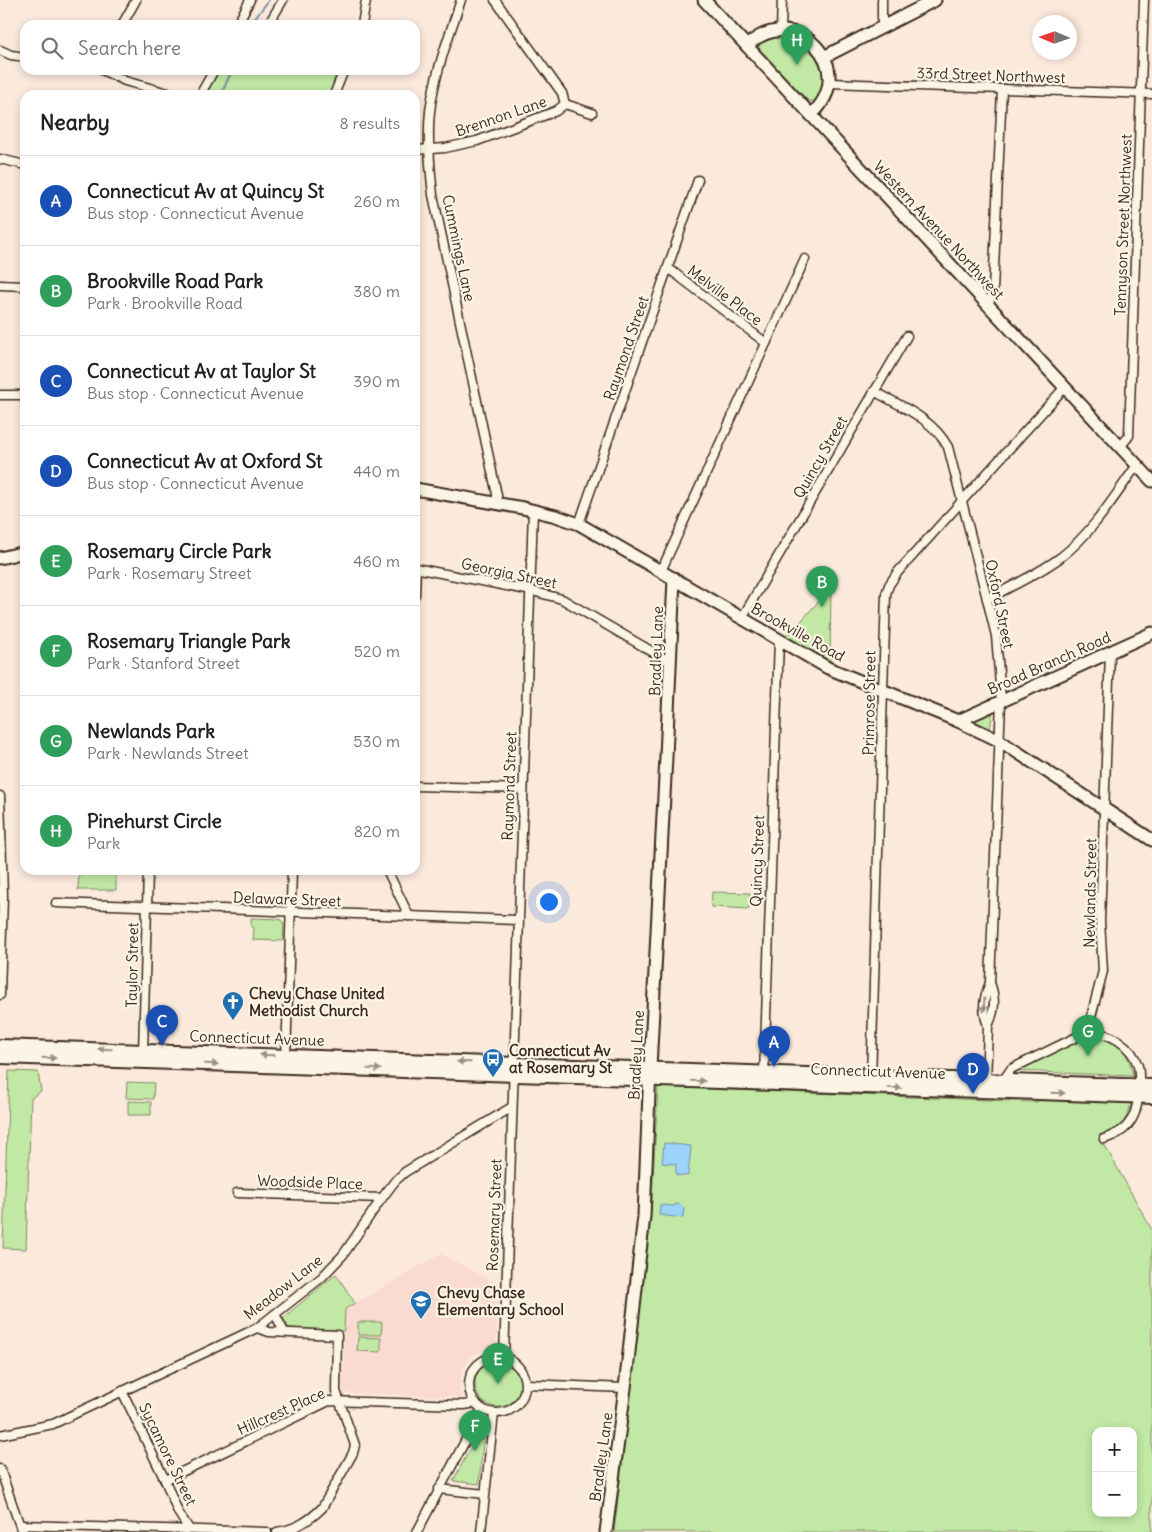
<!DOCTYPE html>
<meta charset="utf-8">
<style>
:root{--surface:#fff;--page:#f6f6f6;--text:#202124;--muted:#757577;--line:#e0e0e0;--accent:#1f6fb2}
body{margin:0;font-family:Delius,sans-serif;background:var(--page);color:var(--text)}
.controls{position:absolute;right:15px;bottom:15px;display:grid;overflow:hidden;border-radius:10px;box-shadow:0 2px 8px #0003}
.controls button{width:45px;height:45px;display:grid;place-items:center;padding:0;border:0;border-bottom:1px solid var(--line);background:var(--surface);color:var(--text);font:25px sans-serif}
.compass{position:absolute;left:1032px;top:15px;width:45px;height:45px;border-radius:50%;background:var(--surface);box-shadow:0 2px 8px #0003;rotate:272deg}
.you{position:absolute;left:548px;top:901px;width:18px;height:18px;margin:-12px;border:4px solid #fff;border-radius:50%;background:#1a73e8;box-shadow:0 0 0 8px #1a73e833}
.badge{display:grid;place-items:center;width:32px;height:32px;border-radius:50%;background:var(--accent);color:#fff;font-size:16px;font-weight:700}
.pin{position:absolute;translate:-50% -41px;filter:drop-shadow(0 1px 2px #0008)}
.pin::after{content:'';position:absolute;top:26px;width:18px;height:15px;background:inherit;clip-path:polygon(0 0,100% 0,50% 100%)}
.list{margin:0;padding:0;list-style:none}
h2{display:flex;justify-content:space-between;align-items:center;height:65px;margin:0;padding:0 20px;font-size:21px}
h2 small{font-size:16px;font-weight:400;color:var(--muted)}
.list li{display:grid;grid-template-columns:32px 1fr auto;gap:15px;align-items:center;box-sizing:border-box;height:90px;padding:0 20px;border-top:1px solid var(--line)}
.list b{display:block;font-size:19px;white-space:nowrap}
.list p{margin:0;font-size:16px;white-space:nowrap;color:var(--muted)}
.list em{font-size:16px;font-style:normal;color:var(--muted)}
.icon{flex:none;width:28px;height:28px;fill:none;stroke:currentColor;stroke-width:2;stroke-linecap:round;stroke-linejoin:round}
.map{position:relative;flex:none;width:1152px;height:1532px;overflow:hidden}
.search{position:absolute;background:var(--surface);box-shadow:0 2px 8px #0003;left:20px;top:20px;width:400px;height:55px;display:flex;align-items:center;gap:12px;box-sizing:border-box;padding:0 18px;border-radius:15px;color:var(--muted);font-size:19px}
.panel{position:absolute;background:var(--surface);box-shadow:0 2px 8px #0003;left:20px;top:90px;width:400px;height:785px;border-radius:15px}
.map>svg:first-child{display:block}
</style>
<div class="map">
<svg width="1152" height="1532" viewBox="0 0 1152 1532">
<rect width="100%" height="100%" fill="#fbe9dc"/>
<filter id="ink" filterUnits="userSpaceOnUse"><feTurbulence type="fractalNoise" baseFrequency=".02" numOctaves="2"/><feDisplacementMap in="SourceGraphic" scale="10" xChannelSelector="R" yChannelSelector="G"/><feConvolveMatrix kernelMatrix="1 2 1 2 8 2 1 2 1" color-interpolation-filters="sRGB"/></filter>
<g filter="url(#ink)">
<path fill="#fadbd1" d="M441,1254L499,1285L496,1349L481,1351L472,1356L462,1370L459,1387L462,1397L343,1393L345,1309Z"/>
<g fill="#c1e8a4" stroke="#7e8961" fill-rule="evenodd">
<path d="M780,35C787,37 796,38 802,42C817,52 831,75 822,93C820,96 817,99 815,102L806,100L760,51L759,46L761,41Z"/>
<path d="M219,70H328L336,74L330,95H206Z"/>
<path d="M831,587L830,661L791,640L785,635L796,627Z"/>
<path d="M993,709L990,730L974,722V719Z"/>
<path d="M79,870L116,871V890H78Z"/>
<path d="M712,892L750,893L749,909L711,907Z"/>
<path d="M251,918L280,919L284,924L283,941L253,940L254,928L251,927Z"/>
<path d="M1094,1037C1118,1038 1130,1054 1133,1076L1016,1071L1076,1042Z"/>
<path d="M9,1071L38,1072L41,1091L31,1098L26,1249L3,1248Z"/>
<path d="M127,1082L154,1083L153,1099L126,1098Z"/>
<path d="M658,1087L1037,1102L1038,1100L1131,1103C1127,1123 1118,1129 1099,1135L1152,1230V1532H614L651,1216ZM1096,1431H1133V1513H1096Z"/>
<path d="M128,1101L151,1102V1115H128Z"/>
<path d="M336,1274L355,1303L345,1309L344,1331L289,1328L283,1318Z"/>
<path d="M358,1322H382L381,1335H358Z"/>
<path d="M358,1337L381,1338V1352L357,1351Z"/>
<circle cx="498" cy="1384" r="23"/>
<path d="M485,1421L479,1484L453,1481Z"/>
</g>
<g fill="#9cd3fb" stroke="#758fa3">
<path d="M664,1143L691,1146L688,1176L676,1175V1164L662,1163Z"/>
<path d="M677,1204H680L684,1208L683,1218L659,1215L660,1205L673,1206Z"/>
</g>
<g fill="none" stroke-linecap="round" stroke-linejoin="round">
<g stroke="#758fa3" stroke-width="2">
<path d="M252,25L255,18L269,0"/>
<path d="M221,95L232,70"/>
</g>
<g stroke="#3b2a1e" stroke-width="11">
<g id="street">
<path d="M461,0C449,36 435,72 430,111C427,138 430,168 433,195L497,495V503"/>
<path d="M495,0L562,93L565,104"/>
<path d="M122,25L136,0"/>
<path d="M237,25L250,0"/>
<path d="M268,25L283,0"/>
<path d="M362,25L366,0"/>
<path d="M882,27V0"/>
<path d="M781,29L782,0"/>
<path d="M0,50L11,55L25,57"/>
<path d="M102,70L125,81L175,95"/>
<path d="M830,83L1152,94"/>
<path d="M200,95L214,70"/>
<path d="M334,95L344,70"/>
<path d="M415,150L445,148L477,141L556,111L565,104L592,113"/>
<path d="M0,159L25,165"/>
<path d="M668,268L766,343"/>
<path d="M0,285L25,286"/>
<path d="M988,306L993,291L1002,89"/>
<path d="M874,391C902,407 932,418 948,447L987,599L996,636L999,672L1001,701L990,983C983,999 982,1010 988,1026"/>
<path d="M0,395H25"/>
<path d="M1120,447L1129,436L1144,0"/>
<path d="M579,524L698,180"/>
<path d="M415,568L532,591L562,599L670,662"/>
<path d="M661,571L805,259"/>
<path d="M415,595L416,568"/>
<path d="M987,599C1012,586 1038,574 1061,557C1093,532 1114,497 1137,465"/>
<path d="M742,618L907,336"/>
<path d="M415,786L523,789"/>
<path d="M0,796L3,896L0,995"/>
<path d="M387,870L409,916"/>
<path d="M56,903L518,920"/>
<path d="M1087,1032L1103,971L1100,921L1110,653"/>
<path d="M143,1053L148,870"/>
<path d="M286,1058L292,870"/>
<path d="M764,1076L779,640"/>
<path d="M871,1080L886,594L889,585L897,573L1065,387"/>
<path d="M1003,1081L1011,1069L1087,1032C1109,1031 1132,1045 1138,1066C1140,1075 1139,1085 1138,1093C1138,1105 1135,1117 1127,1126C1121,1133 1112,1136 1104,1139"/>
<path d="M986,1084L988,1026C995,1011 996,999 990,983"/>
<path d="M237,1193L382,1198"/>
<path d="M275,1314L284,1332"/>
<path d="M257,1328L269,1332L337,1335L336,1391L355,1445L353,1453L322,1508C309,1521 296,1529 277,1532"/>
<circle cx="497" cy="1385" r="28"/>
<path d="M504,1357L533,510"/>
<path d="M526,1384L625,1388"/>
<path d="M122,1391L165,1480L178,1512L189,1529"/>
<path d="M0,1435L53,1424L257,1328L321,1278L343,1255L382,1198L395,1181L405,1172L512,1107"/>
<path d="M0,1469L22,1532"/>
<path d="M165,1480L329,1401L464,1405L476,1403"/>
<path d="M439,1489L485,1494"/>
<path d="M20,1525L267,1532"/>
<path d="M417,1532L482,1409"/>
<path d="M481,1532L494,1413"/>
</g>
</g>
<g stroke="#3b2a1e" stroke-width="15">
<g id="secondary">
<path d="M704,0L1152,481"/>
<path d="M747,46C794,0 862,69 811,115"/>
<path d="M824,57L935,0"/>
<path d="M415,489L523,508L556,516L579,524L828,668L958,721L1000,741L1152,840"/>
<path d="M0,558L25,552"/>
<path d="M958,721L1152,633"/>
<path d="M606,1532L625,1388L644,1216L650,1068L666,757L674,578"/>
</g>
</g>
<g stroke="#3b2a1e" stroke-width="16">
<g id="primary">
<path d="M0,1046L1152,1086"/>
<path d="M0,1057L1152,1097"/>
</g>
</g>
<use href="#street" stroke="#fcf5e5" stroke-width="8"/>
<use href="#secondary" stroke="#fcf5e5" stroke-width="11"/>
<use href="#primary" stroke="#fcf5e5" stroke-width="12"/>
</g>
<defs><path id="oneway-solid" d="M-6-.8H1V-3.2L6.5 0L1 3.2V.8H-6Z" transform="scale(1.25)"/></defs>
<g fill="#9c9082">
<use href="#oneway-solid" transform="translate(984 1005) rotate(93)"/>
<use href="#oneway-solid" transform="translate(105 1049) rotate(-178)"/>
<use href="#oneway-solid" transform="translate(267 1055) rotate(-178)"/>
<use href="#oneway-solid" transform="translate(49 1058) rotate(2)"/>
<use href="#oneway-solid" transform="translate(464 1062) rotate(-178)"/>
<use href="#oneway-solid" transform="translate(211 1064) rotate(2)"/>
<use href="#oneway-solid" transform="translate(374 1069) rotate(2)"/>
<use href="#oneway-solid" transform="translate(698 1081) rotate(2)"/>
<use href="#oneway-solid" transform="translate(895 1088) rotate(2)"/>
<use href="#oneway-solid" transform="translate(1058 1093) rotate(1)"/>
</g>
</g>
<defs>
<g id="church-pin" transform="scale(1.125)"><path d="M0 17L-7.5 6A9.5 9.5 0 1 1 7.5 6Z" fill="#1f6fb2" stroke="#fcf5e5"/><path d="M-1.2-6h2.4v3.5h3.3v2.4h-3.3V6h-2.4V-.1h-3.3v-2.4h3.3Z" fill="#fff"/></g>
<g id="bus-pin" transform="scale(1.125)"><path d="M0 17L-7.5 6A9.5 9.5 0 1 1 7.5 6Z" fill="#1f6fb2" stroke="#fcf5e5"/><path d="M-5-6H5V4H4V6H2V4H-2V6H-4V4H-5ZM-3.5-4V0h7V-4ZM-3.5 1.2v1.5H-2V1.2ZM2 1.2v1.5H3.5V1.2Z" fill="#fff"/></g>
<g id="school-pin" transform="scale(1.125)"><path d="M0 17L-7.5 6A9.5 9.5 0 1 1 7.5 6Z" fill="#1f6fb2" stroke="#fcf5e5"/><path d="M0-5L7-2L0 1L-7-2ZM-4 1L0 2.5L4 1V4Q0 6-4 4Z" fill="#fff"/></g>
</defs>
<g fill-rule="evenodd">
<use href="#church-pin" x="233" y="1002"/>
<use href="#bus-pin" x="493" y="1059"/>
<use href="#school-pin" x="421" y="1301"/>
</g>
<g text-anchor="middle" dominant-baseline="central" stroke-width="4.5" stroke-linejoin="round" paint-order="stroke">
<g font-size="15" fill="#3b2a1e" stroke="#fcf5e5">
<text transform="translate(991 75) rotate(2)">33rd Street Northwest</text>
<text transform="translate(501 116) rotate(-19)">Brennon Lane</text>
<text transform="translate(1123 225) rotate(-88)">Tennyson Street Northwest</text>
<text transform="translate(939 230) rotate(47)">Western Avenue Northwest</text>
<text transform="translate(459 248) rotate(78)">Cummings Lane</text>
<text transform="translate(725 295) rotate(37)">Melville Place</text>
<text transform="translate(626 348) rotate(-71)">Raymond Street</text>
<text transform="translate(820 457) rotate(-60)">Quincy Street</text>
<text transform="translate(509 573) rotate(12)">Georgia Street</text>
<text transform="translate(1000 604) rotate(78)">Oxford Street</text>
<text transform="translate(798 632) rotate(29)">Brookville Road</text>
<text transform="translate(656 651) rotate(-88)">Bradley Lane</text>
<text transform="translate(1049 663) rotate(-24)">Broad Branch Road</text>
<text transform="translate(869 703) rotate(-89)">Primrose Street</text>
<text transform="translate(509 786) rotate(-88)">Raymond Street</text>
<text transform="translate(757 861) rotate(-88)">Quincy Street</text>
<text transform="translate(1090 893) rotate(-89)">Newlands Street</text>
<text transform="translate(287 899) rotate(2)">Delaware Street</text>
<text transform="translate(132 965) rotate(-89)">Taylor Street</text>
<text transform="translate(257 1038) rotate(2)">Connecticut Avenue</text>
<text transform="translate(636 1055) rotate(-87)">Bradley Lane</text>
<text transform="translate(878 1071) rotate(2)">Connecticut Avenue</text>
<text transform="translate(310 1182) rotate(2)">Woodside Place</text>
<text transform="translate(494 1215) rotate(-88)">Rosemary Street</text>
<text transform="translate(283 1287) rotate(-38)">Meadow Lane</text>
<text transform="translate(281 1411) rotate(-24)">Hillcrest Place</text>
<text transform="translate(168 1454) rotate(64)">Sycamore Street</text>
<text transform="translate(601 1457) rotate(-82)">Bradley Lane</text>
</g>
<g font-size="15" font-weight="bold" fill="#3b2a1e" stroke="#fcf5e5" text-anchor="start">
<text x="249" y="993">Chevy Chase United<tspan x="249" dy="17">Methodist Church</tspan></text>
<text x="509" y="1050">Connecticut Av<tspan x="509" dy="17">at Rosemary St</tspan></text>
<text x="437" y="1292">Chevy Chase<tspan x="437" dy="17">Elementary School</tspan></text>
</g>
</g>
</svg>
<div class="controls">
<button>+</button>
<button>−</button>
</div>
<svg class="compass" viewBox="-18 -18 36 36"><path d="M0-13l5 13h-10z" fill="#e53935"/><path d="M0 13l5-13h-10z" fill="#757577"/></svg>
<div class="you"></div>
<div class="pin badge" style="left:774px;top:1067px;background:#1a4fb4">A</div>
<div class="pin badge" style="left:822px;top:607px;background:#2e9e5b">B</div>
<div class="pin badge" style="left:162px;top:1046px;background:#1a4fb4">C</div>
<div class="pin badge" style="left:973px;top:1094px;background:#1a4fb4">D</div>
<div class="pin badge" style="left:498px;top:1384px;background:#2e9e5b">E</div>
<div class="pin badge" style="left:475px;top:1451px;background:#2e9e5b">F</div>
<div class="pin badge" style="left:1088px;top:1056px;background:#2e9e5b">G</div>
<div class="pin badge" style="left:797px;top:65px;background:#2e9e5b">H</div>
<div class="search"><svg class="icon" aria-label="search" viewBox="0 0 24 24"><circle cx="10" cy="10" r="6"/><path d="M15 15l6 6"/></svg>Search here</div>
<section class="panel">
<h2>Nearby<small>8 results</small></h2>
<ul class="list">
<li><span class="badge" style="background:#1a4fb4">A</span><div><b>Connecticut Av at Quincy St</b><p>Bus stop · Connecticut Avenue</p></div><em>260 m</em></li>
<li><span class="badge" style="background:#2e9e5b">B</span><div><b>Brookville Road Park</b><p>Park · Brookville Road</p></div><em>380 m</em></li>
<li><span class="badge" style="background:#1a4fb4">C</span><div><b>Connecticut Av at Taylor St</b><p>Bus stop · Connecticut Avenue</p></div><em>390 m</em></li>
<li><span class="badge" style="background:#1a4fb4">D</span><div><b>Connecticut Av at Oxford St</b><p>Bus stop · Connecticut Avenue</p></div><em>440 m</em></li>
<li><span class="badge" style="background:#2e9e5b">E</span><div><b>Rosemary Circle Park</b><p>Park · Rosemary Street</p></div><em>460 m</em></li>
<li><span class="badge" style="background:#2e9e5b">F</span><div><b>Rosemary Triangle Park</b><p>Park · Stanford Street</p></div><em>520 m</em></li>
<li><span class="badge" style="background:#2e9e5b">G</span><div><b>Newlands Park</b><p>Park · Newlands Street</p></div><em>530 m</em></li>
<li><span class="badge" style="background:#2e9e5b">H</span><div><b>Pinehurst Circle</b><p>Park</p></div><em>820 m</em></li>
</ul>
</section>
</div>
